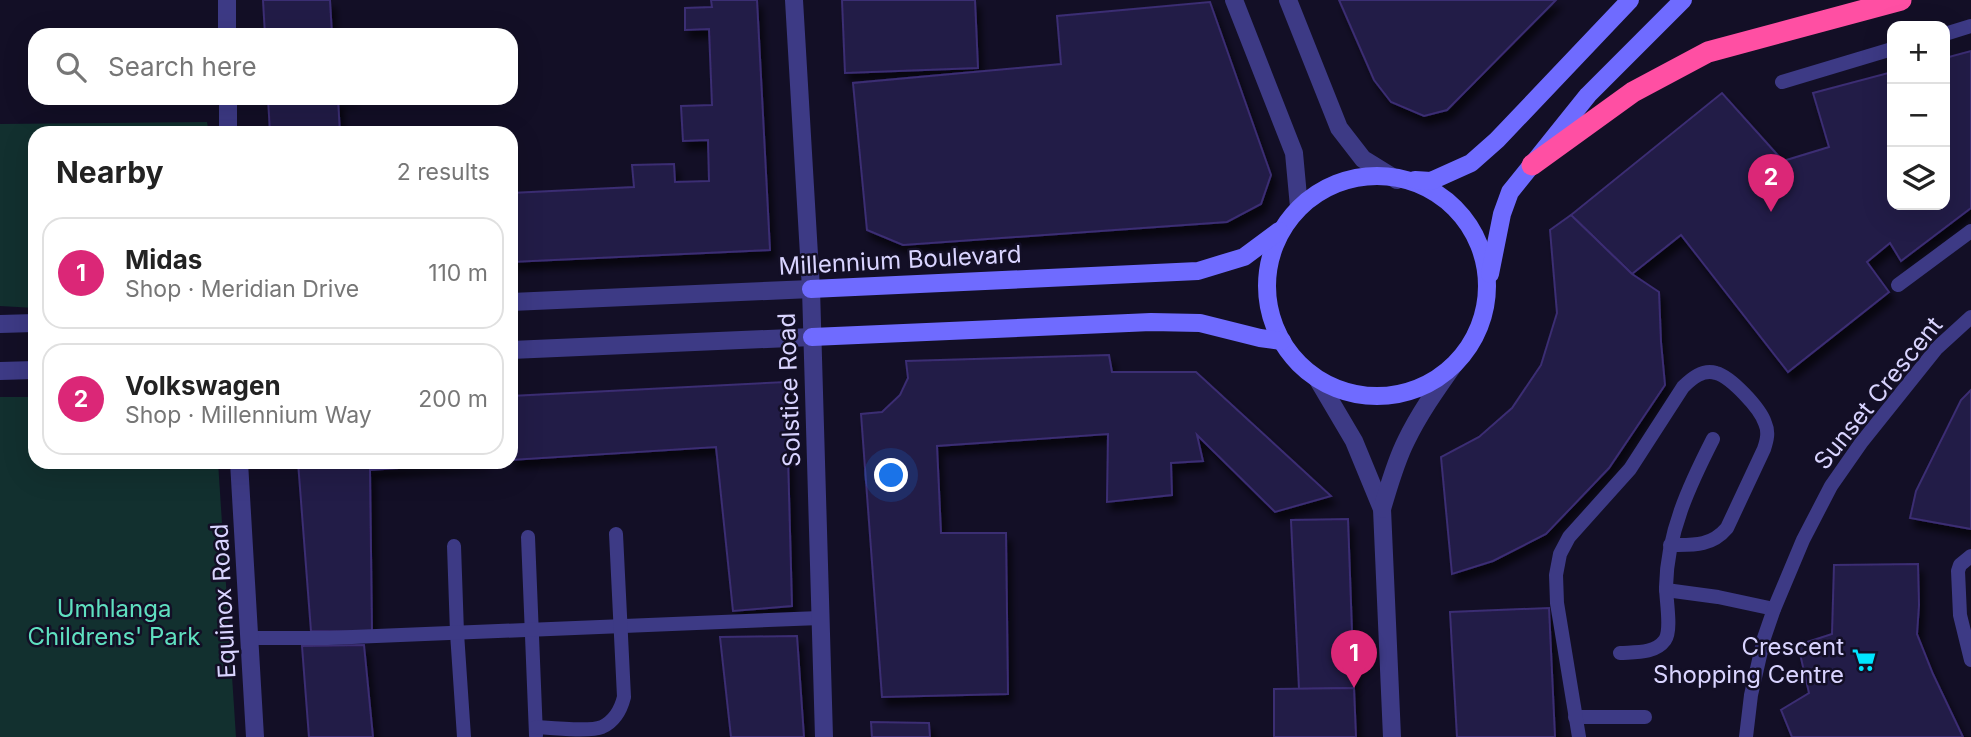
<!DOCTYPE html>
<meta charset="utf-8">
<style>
:root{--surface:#fff;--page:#f6f6f6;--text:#222;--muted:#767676;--line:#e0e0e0;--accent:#db2777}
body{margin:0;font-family:Inter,sans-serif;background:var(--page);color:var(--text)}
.controls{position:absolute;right:21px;top:21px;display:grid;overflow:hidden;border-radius:14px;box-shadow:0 7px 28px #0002}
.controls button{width:63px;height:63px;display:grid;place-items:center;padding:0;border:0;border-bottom:2px solid var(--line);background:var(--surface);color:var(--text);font:35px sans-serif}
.you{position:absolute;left:892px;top:476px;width:24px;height:24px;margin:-18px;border:5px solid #fff;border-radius:50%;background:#1a73e8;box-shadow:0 0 0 10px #1a73e833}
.badge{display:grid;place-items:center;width:46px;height:46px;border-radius:50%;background:var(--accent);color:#fff;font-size:23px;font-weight:700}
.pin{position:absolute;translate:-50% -58px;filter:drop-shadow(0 2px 4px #0008)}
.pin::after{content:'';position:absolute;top:37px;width:24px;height:21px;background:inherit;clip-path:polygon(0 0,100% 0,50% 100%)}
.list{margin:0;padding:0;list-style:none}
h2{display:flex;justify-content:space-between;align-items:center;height:91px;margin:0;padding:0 28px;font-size:30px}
h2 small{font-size:23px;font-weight:400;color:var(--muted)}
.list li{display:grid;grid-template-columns:46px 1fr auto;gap:21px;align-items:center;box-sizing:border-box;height:112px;margin:0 14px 14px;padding:0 14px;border:2px solid var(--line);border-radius:21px}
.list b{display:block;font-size:26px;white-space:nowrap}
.list p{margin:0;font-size:23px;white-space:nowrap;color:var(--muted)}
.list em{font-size:23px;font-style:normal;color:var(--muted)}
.icon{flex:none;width:38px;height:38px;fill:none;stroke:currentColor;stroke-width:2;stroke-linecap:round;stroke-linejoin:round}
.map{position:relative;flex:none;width:1971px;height:737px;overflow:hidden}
.search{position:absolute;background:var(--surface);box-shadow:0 7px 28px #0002;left:28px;top:28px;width:490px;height:77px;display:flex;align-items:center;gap:18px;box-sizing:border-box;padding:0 24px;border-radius:21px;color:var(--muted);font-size:26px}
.panel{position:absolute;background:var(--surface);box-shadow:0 7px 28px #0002;left:28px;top:126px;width:490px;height:343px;border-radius:21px}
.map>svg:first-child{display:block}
</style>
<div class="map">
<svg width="1971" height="737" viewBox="0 0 1971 737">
<defs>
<filter id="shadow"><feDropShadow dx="4.5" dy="8" stdDeviation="3.5" flood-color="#0009"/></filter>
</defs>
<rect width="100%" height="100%" fill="#130f26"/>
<g fill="#12302f">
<path d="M207,122L209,133H35V308L0,306V124Z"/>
<path d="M0,397H35V462H218L236,737H0Z"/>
</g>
<g fill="#241b47" stroke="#3b2d73" stroke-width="2" filter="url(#shadow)">
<path d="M263,0H330L332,35H265Z"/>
<path d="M711,0H757L770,250L511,262V193L634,187L632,165L674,164L675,182L709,181L708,140L683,141L681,106L712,105L709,29L685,30V8L712,7Z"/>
<path d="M842,0H975L978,68L845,73Z"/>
<path d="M1339,0H1556L1447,110L1424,116L1391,102L1374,80Z"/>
<path d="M1210,2L1271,175L1261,204L1227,222L903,245L867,230L853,83L1061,64L1057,16Z"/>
<path d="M1971,51V208L1901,261L1890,243L1867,262L1889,292L1788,372L1681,235L1632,274L1571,215L1722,93L1783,161L1829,147L1813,93L1892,72V205H1945V58Z"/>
<path d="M268,98H354L338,99L340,133H270Z"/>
<path d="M1571,215L1632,274L1659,292L1661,342L1665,385L1609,468L1546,534L1493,561L1452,574L1441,457L1479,437L1512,408L1541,365L1557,313L1550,230Z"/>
<path d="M1109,355L1112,372H1196L1331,496L1275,512L1197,435L1203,461L1171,463L1172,495L1107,502L1108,434L937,446L941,533H1006L1008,694L882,697L861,414L882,412L900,395L908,378L906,361Z"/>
<path d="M786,382L792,606L733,611L716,447L511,460V396Z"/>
<path d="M1971,390V529L1910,518L1916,491L1961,400Z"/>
<path d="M298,462H485L370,470L372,632L311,631Z"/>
<path d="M1348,519L1354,688L1299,689L1291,520Z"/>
<path d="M1918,564L1919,605L1917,634L1933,674L1963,737H1792L1781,710L1809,693L1798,645L1832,634L1834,565Z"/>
<path d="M1549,608L1555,737H1457L1450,612Z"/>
<path d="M797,636L804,737H731L720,637Z"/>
<path d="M364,645L373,737H309L302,646Z"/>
<path d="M1354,688L1356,737H1274V689Z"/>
<path d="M871,722L929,723L930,737H872Z"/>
</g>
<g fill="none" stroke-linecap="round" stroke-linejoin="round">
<g stroke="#3d3a85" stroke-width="14">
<path d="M1945,34L1971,26"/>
<path d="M1782,82L1892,49"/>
<path d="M1898,285L1971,231"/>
<path d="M528,537L536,735"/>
<path d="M454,546L457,633L464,737"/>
<path d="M1971,556L1960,565L1958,571L1960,615L1971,660"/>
<path d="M1666,590L1718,597L1774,609"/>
<path d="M249,638H328L820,618"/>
<path d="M1620,653C1635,652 1655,654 1665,640C1672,630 1666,600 1666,587C1667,533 1689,486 1713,439"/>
<path d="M1575,717H1645"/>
<path d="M536,727C551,728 590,732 602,727C615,721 621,709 624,697L616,534"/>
<path d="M1579,737L1557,603L1556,575L1560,554L1569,537L1630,469L1683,387C1692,378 1703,369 1716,373C1731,377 1760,408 1765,423C1769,432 1767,440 1764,449L1727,528C1711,547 1692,545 1670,545"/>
<path d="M1746,737L1751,695L1764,638L1774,609L1803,540L1831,486L1861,443L1937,348L1971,317"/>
</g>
<g stroke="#3d3a85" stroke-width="18">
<path d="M227,0V35"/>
<path d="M794,0L811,289L824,737"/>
<path d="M1234,0L1294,153L1299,207"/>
<path d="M1288,0L1339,128L1363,159L1397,180"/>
<path d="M228,98V133"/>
<path d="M511,302L811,289"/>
<path d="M0,324L35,323"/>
<path d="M511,350L812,337"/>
<path d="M0,371L35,370"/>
<path d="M1318,380L1354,441L1382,509L1392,737"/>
<path d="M239,462L255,737"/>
<path d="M1382,509C1389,486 1395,463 1406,441C1419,414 1436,390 1453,366"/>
</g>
<g stroke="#6f6bff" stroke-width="18">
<circle cx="1377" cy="286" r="110"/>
<path d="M1415,180L1431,181L1471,163L1497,140L1630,0"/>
<path d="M1490,274L1502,214L1510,192L1588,95L1683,0"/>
<path d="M811,289L1198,271L1244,257L1279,231"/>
<path d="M812,337L1151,322L1200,323L1260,338L1282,341"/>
</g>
<path stroke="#ff4fa3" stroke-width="21" d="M1532,165L1633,92L1708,52L1901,0"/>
</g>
<defs>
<g id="supermarket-bare" transform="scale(1.89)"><path d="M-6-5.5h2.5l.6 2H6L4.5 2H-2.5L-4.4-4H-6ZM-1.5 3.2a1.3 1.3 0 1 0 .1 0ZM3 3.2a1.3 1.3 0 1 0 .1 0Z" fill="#00e5ff" stroke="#130f26" stroke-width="2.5" paint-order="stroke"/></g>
</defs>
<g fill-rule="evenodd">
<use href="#supermarket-bare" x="1864" y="660"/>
</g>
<g text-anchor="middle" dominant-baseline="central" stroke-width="5" stroke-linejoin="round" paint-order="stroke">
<g font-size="24" fill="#d9d4ff" stroke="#130f26">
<text transform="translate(900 260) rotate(-3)">Millennium Boulevard</text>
<text transform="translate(789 390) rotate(-92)">Solstice Road</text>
<text transform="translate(1878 393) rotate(-51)">Sunset Crescent</text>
<text transform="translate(223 601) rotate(-93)">Equinox Road</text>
</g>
<g font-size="24" fill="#5fe0c0" stroke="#130f26">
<text x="114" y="608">Umhlanga<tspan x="114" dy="28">Childrens' Park</tspan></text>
</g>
<g font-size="24" fill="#d9d4ff" stroke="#130f26" text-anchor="end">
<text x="1844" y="646">Crescent<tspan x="1844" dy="28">Shopping Centre</tspan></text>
</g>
</g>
</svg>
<div class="controls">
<button>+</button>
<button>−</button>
<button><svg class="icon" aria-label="layers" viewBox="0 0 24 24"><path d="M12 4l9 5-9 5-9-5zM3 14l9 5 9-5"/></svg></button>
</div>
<div class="you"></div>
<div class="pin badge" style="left:1354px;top:688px">1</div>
<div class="pin badge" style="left:1771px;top:212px">2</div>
<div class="search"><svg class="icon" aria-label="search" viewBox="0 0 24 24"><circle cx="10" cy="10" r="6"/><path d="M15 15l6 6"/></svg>Search here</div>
<section class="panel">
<h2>Nearby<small>2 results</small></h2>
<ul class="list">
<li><span class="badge">1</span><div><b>Midas</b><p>Shop · Meridian Drive</p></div><em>110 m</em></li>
<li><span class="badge">2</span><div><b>Volkswagen</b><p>Shop · Millennium Way</p></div><em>200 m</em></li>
</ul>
</section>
</div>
